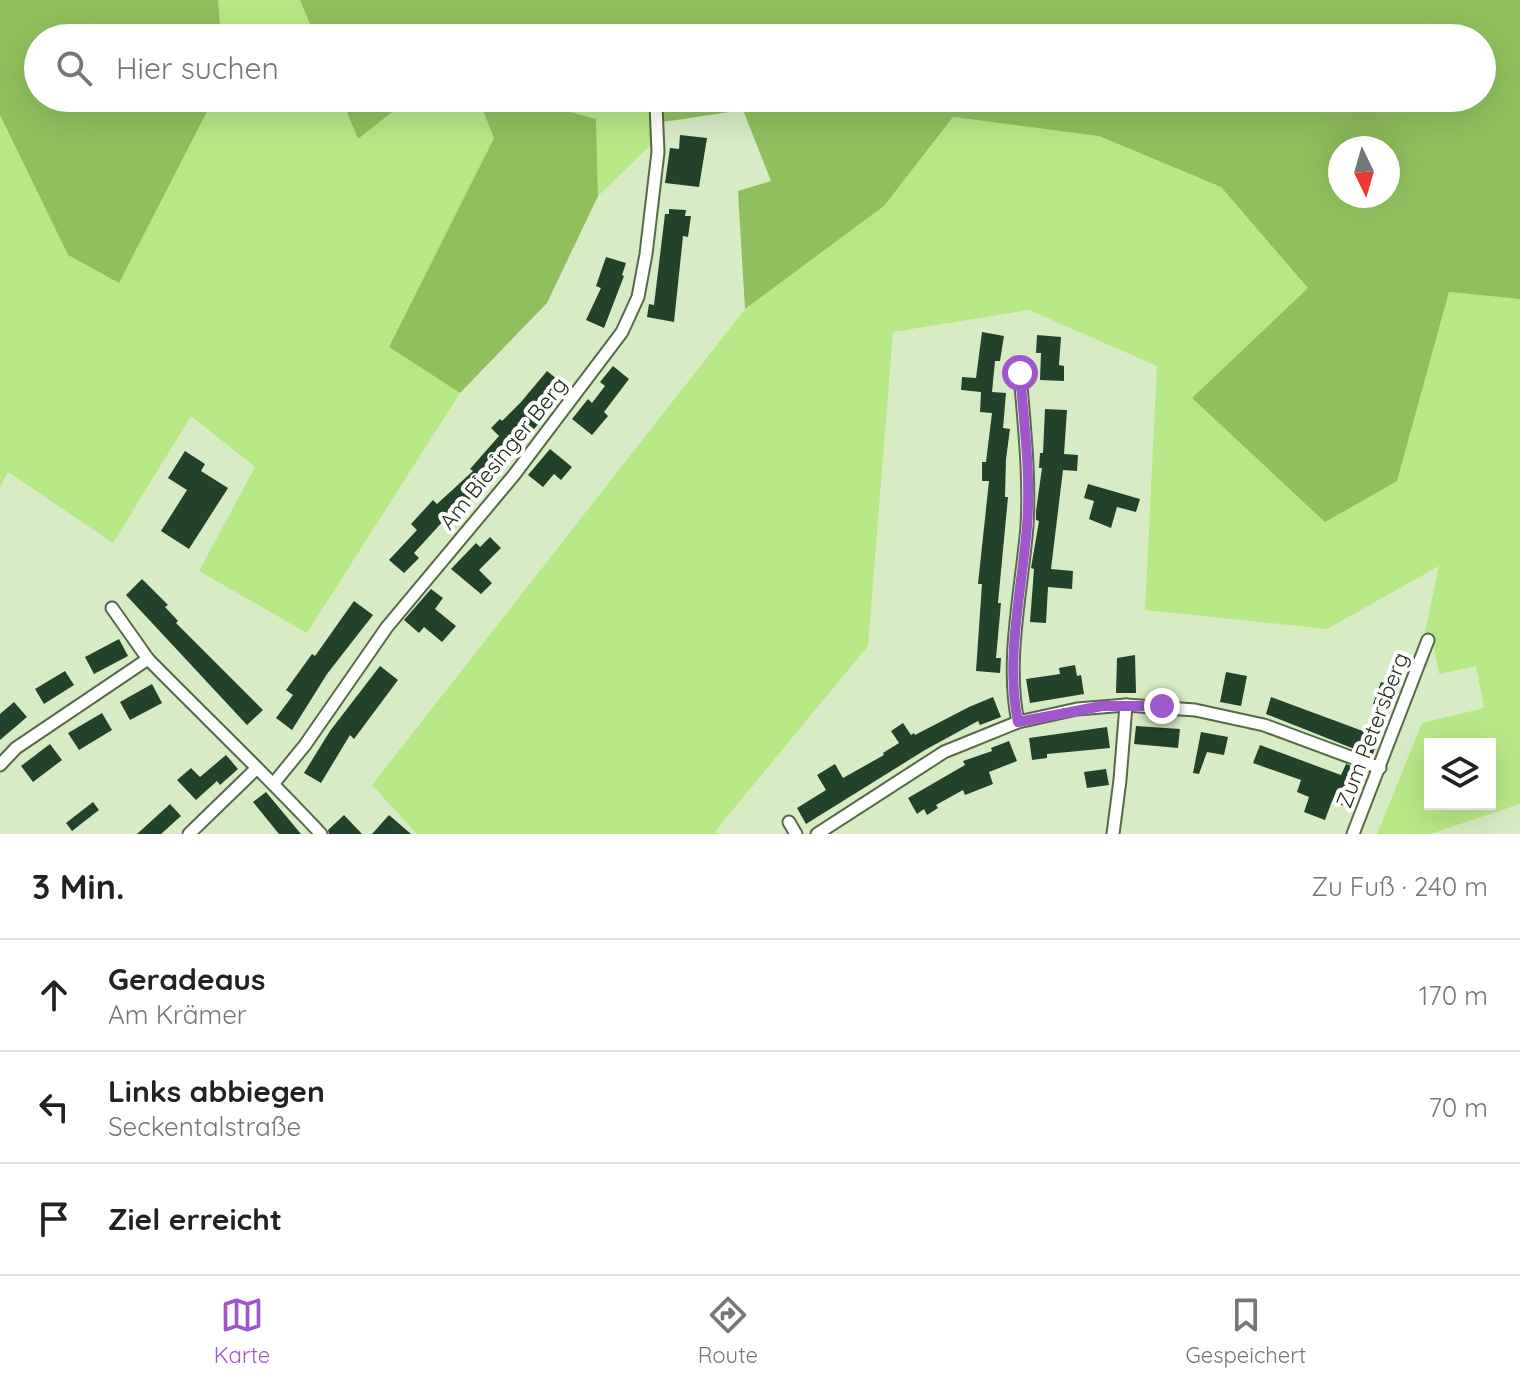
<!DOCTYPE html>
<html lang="de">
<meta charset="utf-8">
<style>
:root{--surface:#fff;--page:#f6f6f6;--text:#222;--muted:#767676;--line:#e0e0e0;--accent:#9f58cc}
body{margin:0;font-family:Quicksand,sans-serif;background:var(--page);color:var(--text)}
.controls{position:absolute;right:24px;bottom:24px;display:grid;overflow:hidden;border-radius:0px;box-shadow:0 8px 32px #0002}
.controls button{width:72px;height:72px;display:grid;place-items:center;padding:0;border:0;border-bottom:2px solid var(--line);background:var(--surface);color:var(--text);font:40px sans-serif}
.compass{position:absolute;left:1328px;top:136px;width:72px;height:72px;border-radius:50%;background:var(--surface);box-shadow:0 8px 32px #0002;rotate:175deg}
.stop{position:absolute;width:24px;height:24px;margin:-18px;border:6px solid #9f58cc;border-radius:50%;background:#fff}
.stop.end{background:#9f58cc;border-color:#fff;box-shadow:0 2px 8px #0008}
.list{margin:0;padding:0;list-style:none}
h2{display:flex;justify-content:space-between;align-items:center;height:104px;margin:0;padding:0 32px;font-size:34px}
h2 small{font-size:26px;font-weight:400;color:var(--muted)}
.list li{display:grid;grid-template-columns:52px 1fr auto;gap:24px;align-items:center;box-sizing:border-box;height:112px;padding:0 32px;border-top:2px solid var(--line)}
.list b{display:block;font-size:30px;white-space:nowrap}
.list p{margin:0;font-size:26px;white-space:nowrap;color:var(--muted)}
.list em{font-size:26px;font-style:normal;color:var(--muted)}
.icon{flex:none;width:44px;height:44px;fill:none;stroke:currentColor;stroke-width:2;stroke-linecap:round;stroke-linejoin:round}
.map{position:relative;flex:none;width:1520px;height:834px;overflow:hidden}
.search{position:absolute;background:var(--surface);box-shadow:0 8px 32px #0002;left:24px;right:24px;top:24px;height:88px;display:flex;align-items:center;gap:20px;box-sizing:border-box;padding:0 28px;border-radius:44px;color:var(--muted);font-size:30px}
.sheet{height:440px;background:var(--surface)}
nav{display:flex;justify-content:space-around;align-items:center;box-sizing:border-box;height:112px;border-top:2px solid var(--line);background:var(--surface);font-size:22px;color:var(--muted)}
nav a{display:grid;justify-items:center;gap:4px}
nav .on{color:var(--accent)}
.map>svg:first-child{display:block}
</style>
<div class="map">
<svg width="1520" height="834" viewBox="0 0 1520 834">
<rect width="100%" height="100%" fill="#d7ecc5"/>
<g fill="#b7e886" fill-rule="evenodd">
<path d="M218,0H300L316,38H221Z"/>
<path d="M214,98H341L358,139L410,98H478L494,138L389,347L460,393L307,633L199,571L255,467L191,416L113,543L8,472L0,487V115L68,255L119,283Z"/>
<path d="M536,98H650L658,138L598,196L596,119L543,104Z"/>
<path d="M953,117L1099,136L1221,187L1308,288L1397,480L1449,292L1520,299V804L1430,834H1377L1422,723L1484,708L1476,666L1439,674L1433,642L1424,637L1439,566L1327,629L1145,610L1157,366L1029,310L893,332L868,646L716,830L717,834H417L372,785L745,309L884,206ZM1430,744H1490V804H1430Z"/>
</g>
<g fill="#90bf5d" fill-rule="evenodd">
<path d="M0,0H218L221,38H38V98H214L119,283L68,255L0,115Z"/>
<path d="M300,0H1520V299L1449,292L1397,481L1325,522L1192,398L1308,288L1221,187L1099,136L953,117L884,206L745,309L738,191L771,181L743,110L663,122L658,98H1482V38H626L620,30L587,38H316ZM1340,148H1388V196H1340Z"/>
<path d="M341,98H410L358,139Z"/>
<path d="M478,98H536L543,104L596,119L598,196L547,303L460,393L389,347L494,138Z"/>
</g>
<g fill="#22422a">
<path d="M680,135L707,138L699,187L665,183L670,148L679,149Z"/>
<path d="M669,209L686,210L685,216H691L688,237L683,236L674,322L647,317L649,304L654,305L665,214H669Z"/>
<path d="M606,257L626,263L622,275L624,276L604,328L586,320L601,288L596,286Z"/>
<path d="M982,332L1004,336L1000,361H995L992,392L1006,393L1003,428L1010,429L1006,459L1005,497H1008L998,603H1001L996,658H1001L1000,673L976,671L982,584H978L989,481H982V462H986L992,413L980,412L981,392L961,390L962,377L976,378Z"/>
<path d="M1037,335L1061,337L1059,365L1064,366V381L1040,380L1041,353H1036Z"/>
<path d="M613,366L629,379L604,412L608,416L592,435L572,419L588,399L592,403L605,386L600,382Z"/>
<path d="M547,371L567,387L558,398L554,395L537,417L541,421L485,485L458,510L456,507L414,553L419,558L404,573L389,560L417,530L411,524L433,500L437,504L473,471L470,469L499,436L491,428L500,419L502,421L521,402Z"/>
<path d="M1045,409L1067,410L1064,454L1078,455L1077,471L1063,470L1051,569L1073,571L1072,589L1048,587L1046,623L1030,622L1034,569L1031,568L1039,521L1036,520V511L1042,468H1039L1040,453H1043Z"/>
<path d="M550,449L572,467L561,480L554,474L543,487L528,475Z"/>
<path d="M185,451L205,464L201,471L228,488L189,549L161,531L187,490L168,478Z"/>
<path d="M1088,484L1140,499L1136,512L1117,507L1111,528L1089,519L1094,501L1084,498Z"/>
<path d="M490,537L501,548L479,570L492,583L481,594L451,569L476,543L480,547Z"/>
<path d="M142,579L168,605L165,607L178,621L176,623L263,710L247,725L126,595Z"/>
<path d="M431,589L443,598L435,609L456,626L442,642L424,627L419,633L404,620Z"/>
<path d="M354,601L373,615L327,674L292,730L276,718L293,695L286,690L312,654L315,656Z"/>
<path d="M119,639L128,656L94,674L85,657Z"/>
<path d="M1135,655L1136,693H1116L1117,658Z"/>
<path d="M1075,665L1077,676L1081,675L1084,694L1030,703L1026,679L1060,674L1059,668Z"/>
<path d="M380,666L398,680L354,739L350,735L321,783L304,773L330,731Z"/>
<path d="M65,671L74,685L44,704L35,689Z"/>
<path d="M1226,672L1247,676L1241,706L1220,702Z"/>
<path d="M1381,682L1398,688L1390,710L1373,704Z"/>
<path d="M152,684L162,703L130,720L120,702Z"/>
<path d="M993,697L1001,717L980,725L978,721L925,750L806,824L797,808L826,790L817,775L835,764L843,778L884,755L883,753L899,743L891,731L903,723L911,735L914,733L915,735L969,707Z"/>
<path d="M1271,697L1379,737L1372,756L1266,714Z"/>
<path d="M14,702L27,717L0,740V714Z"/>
<path d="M102,713L112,730L79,750L68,733Z"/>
<path d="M1136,726L1180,729L1178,748L1134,744Z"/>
<path d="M1107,727L1110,748L1047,754V758L1032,760L1029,738Z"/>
<path d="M1201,732L1228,737L1224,755L1207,752L1199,774L1193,773Z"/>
<path d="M1009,741L1017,761L989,772L993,784L965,795L963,790L936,805L938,808L927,815L924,809L917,814L908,798L965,765L963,761L992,751L991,748Z"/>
<path d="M50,744L62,760L33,782L21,766Z"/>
<path d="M1260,745L1341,775L1346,764L1366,772L1351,809L1332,801L1325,820L1304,812L1309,797L1297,792L1301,780L1253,763Z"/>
<path d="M226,755L238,769L220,785L217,781L196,800L177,780L191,768L200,777Z"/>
<path d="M1106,769L1109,785L1087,788L1084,772Z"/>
<path d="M266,792L301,834H279L253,802Z"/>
<path d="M93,802L99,810L72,831L66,823Z"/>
<path d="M170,804L181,816L161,834H137Z"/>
<path d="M344,815L362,834H329L328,830Z"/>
<path d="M389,815L411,834H372Z"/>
</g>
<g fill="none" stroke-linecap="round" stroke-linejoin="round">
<g stroke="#576947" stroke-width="15">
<g id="street">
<path d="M112,608L148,659"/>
<path d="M1018,722C1005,661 1022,588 1027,526C1030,475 1024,424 1020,373"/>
<path d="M0,765L16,748L148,659C206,718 265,774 321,834"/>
<path d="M274,783L305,745L387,627L514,475L622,332L638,297L646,254L658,152L656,105"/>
<path d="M789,822L796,834"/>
<path d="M189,834L257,768"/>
<path d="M817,834L944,752L1018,722L1077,709L1126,705L1195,710L1264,725L1380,768"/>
<path d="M1113,834L1120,780L1126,705"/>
<path d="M1353,834L1428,640"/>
</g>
</g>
<use href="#street" stroke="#fff" stroke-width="11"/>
</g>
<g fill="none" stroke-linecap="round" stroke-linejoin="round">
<path stroke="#9f58cc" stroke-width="10" d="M1020,373C1024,424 1031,475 1027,526C1022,590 1005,659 1018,722L1102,706H1162"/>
</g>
<g text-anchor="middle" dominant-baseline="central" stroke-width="8" stroke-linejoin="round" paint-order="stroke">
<g font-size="22" fill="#232b1c" stroke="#fff">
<text transform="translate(503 453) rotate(-51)">Am Biesinger Berg</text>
<text transform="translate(1372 730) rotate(-69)">Zum Petersberg</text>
</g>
</g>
</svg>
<div class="controls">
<button><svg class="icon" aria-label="layers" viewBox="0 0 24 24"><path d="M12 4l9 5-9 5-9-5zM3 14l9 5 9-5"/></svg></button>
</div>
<svg class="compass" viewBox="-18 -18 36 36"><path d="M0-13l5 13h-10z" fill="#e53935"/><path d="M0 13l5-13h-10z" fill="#767676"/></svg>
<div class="stop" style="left:1020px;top:373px"></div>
<div class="stop end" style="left:1162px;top:706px"></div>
<div class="search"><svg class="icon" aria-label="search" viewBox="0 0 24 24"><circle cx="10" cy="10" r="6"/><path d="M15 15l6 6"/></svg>Hier suchen</div>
</div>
<section class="sheet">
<h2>3 Min.<small>Zu Fuß · 240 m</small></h2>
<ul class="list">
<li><svg class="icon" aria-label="ahead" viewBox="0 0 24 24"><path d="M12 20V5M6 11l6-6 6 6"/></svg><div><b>Geradeaus</b><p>Am Krämer</p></div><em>170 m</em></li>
<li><svg class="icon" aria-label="left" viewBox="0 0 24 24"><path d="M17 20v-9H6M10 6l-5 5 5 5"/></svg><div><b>Links abbiegen</b><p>Seckentalstraße</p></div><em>70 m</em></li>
<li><svg class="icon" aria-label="arrive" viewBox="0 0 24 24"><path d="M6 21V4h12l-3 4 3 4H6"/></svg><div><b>Ziel erreicht</b></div></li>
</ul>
</section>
<nav>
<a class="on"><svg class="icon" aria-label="map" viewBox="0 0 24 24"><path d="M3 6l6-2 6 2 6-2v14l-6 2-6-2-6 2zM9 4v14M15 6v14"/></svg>Karte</a>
<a><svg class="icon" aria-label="directions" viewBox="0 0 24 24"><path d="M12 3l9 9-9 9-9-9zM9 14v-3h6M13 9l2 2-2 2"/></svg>Route</a>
<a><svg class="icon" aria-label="saved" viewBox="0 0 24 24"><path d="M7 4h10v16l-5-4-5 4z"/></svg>Gespeichert</a>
</nav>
